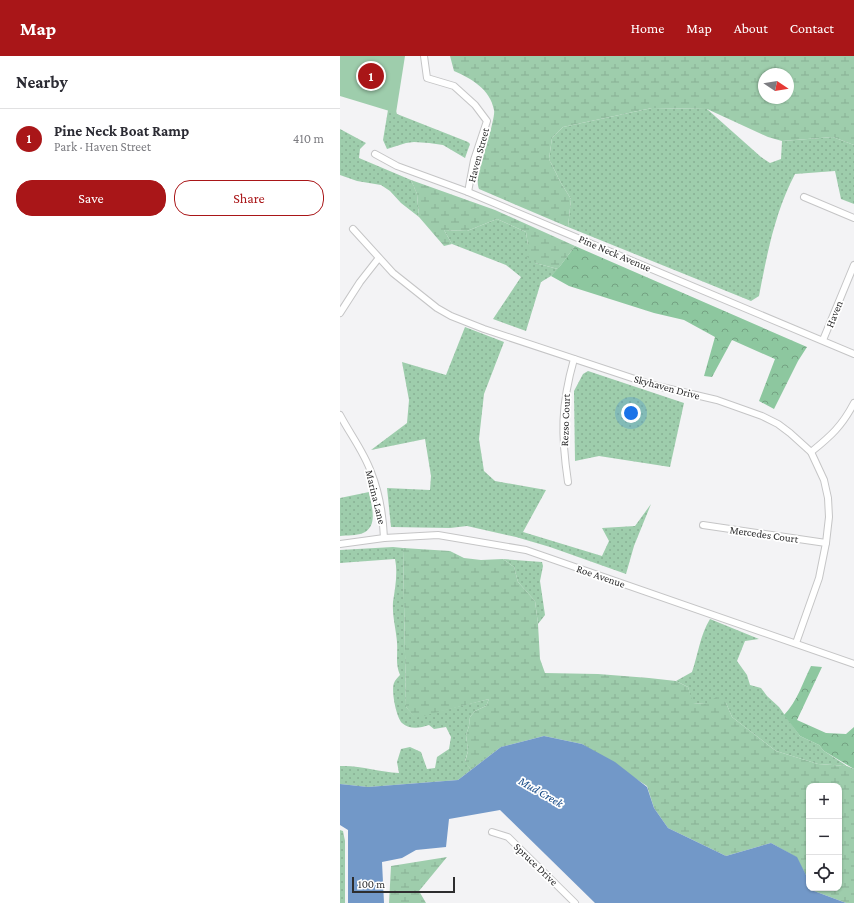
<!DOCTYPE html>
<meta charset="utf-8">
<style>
:root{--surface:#fff;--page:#f2f2f3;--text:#2b2b33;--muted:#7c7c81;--line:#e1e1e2;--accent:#a91618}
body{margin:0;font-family:"Crimson Pro",serif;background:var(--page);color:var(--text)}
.controls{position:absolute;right:12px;bottom:12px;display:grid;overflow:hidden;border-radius:8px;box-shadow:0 1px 3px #0004}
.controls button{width:36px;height:36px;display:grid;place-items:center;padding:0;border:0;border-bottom:1px solid var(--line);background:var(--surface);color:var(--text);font:20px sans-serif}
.compass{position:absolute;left:418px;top:12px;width:36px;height:36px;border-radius:50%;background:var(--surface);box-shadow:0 1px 3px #0004;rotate:102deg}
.scale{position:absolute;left:12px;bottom:10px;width:103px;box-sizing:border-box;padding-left:4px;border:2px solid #2d2d2e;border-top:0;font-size:11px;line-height:14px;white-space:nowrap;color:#2d2d2e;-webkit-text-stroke:3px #fff;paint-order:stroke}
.you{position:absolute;left:291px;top:357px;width:14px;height:14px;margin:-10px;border:3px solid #fff;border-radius:50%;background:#1a73e8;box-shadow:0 0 0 6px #1a73e833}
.badge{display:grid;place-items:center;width:26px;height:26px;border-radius:50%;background:var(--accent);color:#fff;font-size:13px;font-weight:700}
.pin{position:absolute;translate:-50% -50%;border:2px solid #fff;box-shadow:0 1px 4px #0006}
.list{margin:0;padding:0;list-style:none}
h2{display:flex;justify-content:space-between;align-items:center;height:52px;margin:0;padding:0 16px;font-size:17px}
h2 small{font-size:13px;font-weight:400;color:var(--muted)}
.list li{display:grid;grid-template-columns:26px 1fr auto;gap:12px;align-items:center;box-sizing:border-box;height:60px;padding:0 16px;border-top:1px solid var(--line)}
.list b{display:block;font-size:15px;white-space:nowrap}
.list p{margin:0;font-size:13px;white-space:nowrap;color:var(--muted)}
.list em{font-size:13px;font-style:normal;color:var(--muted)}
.actions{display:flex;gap:8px;padding:12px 16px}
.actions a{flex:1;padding:9px 0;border:1px solid var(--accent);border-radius:16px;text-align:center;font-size:14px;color:var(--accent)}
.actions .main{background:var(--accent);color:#fff}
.icon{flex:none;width:22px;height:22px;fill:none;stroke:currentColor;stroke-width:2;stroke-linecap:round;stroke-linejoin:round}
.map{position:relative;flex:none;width:514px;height:847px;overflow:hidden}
header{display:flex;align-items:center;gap:24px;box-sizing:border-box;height:56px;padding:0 20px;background:var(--accent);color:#fff}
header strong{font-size:19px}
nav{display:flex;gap:22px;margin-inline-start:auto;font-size:14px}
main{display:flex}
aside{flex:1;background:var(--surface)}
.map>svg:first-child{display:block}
</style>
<header>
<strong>Map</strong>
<nav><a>Home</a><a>Map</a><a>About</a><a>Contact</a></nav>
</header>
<main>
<aside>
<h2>Nearby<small></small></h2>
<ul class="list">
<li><span class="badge">1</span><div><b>Pine Neck Boat Ramp</b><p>Park · Haven Street</p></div><em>410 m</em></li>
</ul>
<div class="actions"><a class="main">Save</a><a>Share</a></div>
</aside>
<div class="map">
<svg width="514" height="847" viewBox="0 0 514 847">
<defs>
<pattern id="grass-dots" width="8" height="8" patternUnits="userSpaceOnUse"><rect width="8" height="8" fill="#9ecdac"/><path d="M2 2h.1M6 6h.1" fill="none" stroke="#88b094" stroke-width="1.8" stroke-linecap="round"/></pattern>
<pattern id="forest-crowns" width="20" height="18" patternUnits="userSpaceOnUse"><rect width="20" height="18" fill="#8dc79f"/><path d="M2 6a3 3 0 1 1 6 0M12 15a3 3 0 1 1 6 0" fill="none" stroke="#74a282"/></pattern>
<pattern id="wetland-marsh" width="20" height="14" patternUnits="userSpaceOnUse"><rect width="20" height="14" fill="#9ecdac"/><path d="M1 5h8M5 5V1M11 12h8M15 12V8" fill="none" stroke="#88b094"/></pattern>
</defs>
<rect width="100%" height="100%" fill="#f3f3f5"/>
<g fill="url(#grass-dots)">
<path d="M57,0L54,49L57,58L128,86L130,88L125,102L103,89L89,87L74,86L66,87L47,93L43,84Z"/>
<path d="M312,52L367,53L421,101L430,107L441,103L442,85L493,81L514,89V148L501,143L495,115L455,118C435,156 427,198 419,240L411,245L228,171L231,143L221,127L209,103L212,82L223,71Z"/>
<path d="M0,73L26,87L20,93L19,102L71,124L77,138L79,161L61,147L50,135L41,129L17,125L0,119Z"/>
<path d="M157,163L186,176L188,189L195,207L218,213L211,220L201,226L186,275L153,263L181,221L166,209L112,188L104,174L127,175Z"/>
<path d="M125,271L164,286L144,338L139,383L144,415L155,425L206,434L183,476L262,500L269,485L262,472L295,470L311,448L294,490L286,518L210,491L176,481L127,470L110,472L51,471L47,432L90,434L91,420L85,383L31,394L67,367L69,344L62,306L106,319Z"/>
<path d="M248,315L344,347L330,411L259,400L235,405L234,335L243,318Z"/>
<path d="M29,436C31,449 39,470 23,477C16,480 7,479 0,480V442Z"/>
<path d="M53,491L63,492L66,651L75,661L149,643L146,650L135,655L130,661L129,670L126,679L128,695L125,705L131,714L118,724L28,731L0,728V710C20,709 39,716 59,717L57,706L61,693L70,691L81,696L87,713L95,712L97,701L109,693L111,681L106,671L94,673L89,669C80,672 70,674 62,667C56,661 51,634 54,627C55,624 58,621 60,619C55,607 58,599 57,586C56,573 52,559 53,546C55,532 58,518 55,503L0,507V494Z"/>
<path d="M163,503L202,506L203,510L200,525L205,559L198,568L195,545L178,526L174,511Z"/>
<path d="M370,563L419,583L405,585L397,605L407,619L410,629L421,632L427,640L439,651L460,680L479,689L484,695L507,710L478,708L436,695L392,661L386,647L365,648L352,647L348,631L336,625L352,616C358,599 360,579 370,563Z"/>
<path d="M0,774L3,775L5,785V847H0Z"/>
</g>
<g fill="url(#forest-crowns)">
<path d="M235,190L467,291L458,305L434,353L419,345L435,303L392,284L372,321L364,320L375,281L344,264L314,257L229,230L211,220L220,210Z"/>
<path d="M471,610L482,611L457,664L486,677L506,678L514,671V713L484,695L479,689L460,680L444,659C457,646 463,626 471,610Z"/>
</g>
<g fill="url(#wetland-marsh)" fill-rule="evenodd">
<path d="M110,0H514V89L493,81L442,85L428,81L367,53L312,52L223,71L212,82L209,103L221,127L231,143L228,171L139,133C136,125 139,116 141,109C143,100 156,60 154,54C150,33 132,23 114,15ZM424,18H448V42H424Z"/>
<path d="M71,124L155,154L235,190L218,213L195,207L186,200L188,189L186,176L157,163L127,175L104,174L112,188L104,190L79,161L77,138Z"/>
<path d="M63,492L110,495L124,502L141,504L163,503L174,511L178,526L195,545L198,568L200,603L205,617L258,618L309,622L336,625L348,631L353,647L365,648L378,640L386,647L392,661L436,695L478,708L507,710L514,713V847H506L474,835L473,832H499V730H469V825L456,801L431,787L386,800L328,772L314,752L307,730L242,688L204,680L161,691L131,714L125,706L128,695L126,679L129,670L130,661L135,655L146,650L149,643L75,662L66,651Z"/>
<path d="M107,801L79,835L86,847H49L51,810Z"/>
</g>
<path fill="#9ecdac" d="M0,0H65L56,57L0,40Z"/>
<path fill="#7298c8" d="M204,680L242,688L275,706L307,731L314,752L328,772L386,800L431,787L457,801L469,825V832H473L474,835L506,847H255L160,754L109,763L106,791L76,794L62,802L42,806L44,847H8V774L0,769V728L28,731L118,724L161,691Z"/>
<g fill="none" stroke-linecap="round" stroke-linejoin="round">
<g stroke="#c5c5c6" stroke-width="8">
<g id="street">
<path d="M84,0L87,22L114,30L135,49L147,65L134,104L128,136"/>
<path d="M35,98L57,110L128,136L514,298"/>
<path d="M464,141L514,162"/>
<path d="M13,173L53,217L97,252L111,260L144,273L313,329L377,344L422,360L438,368L450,377L471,396L484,424L488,442L489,461L486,487L479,522L456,587"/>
<path d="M0,257L20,226L38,203"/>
<path d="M483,284L514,209"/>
<path d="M0,359C10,378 24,396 31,416C39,436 43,460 44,482"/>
<path d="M471,396C491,380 502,370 514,347"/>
<path d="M228,426C221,379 221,349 234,303"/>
<path d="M363,469L486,487"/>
<path d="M0,488L44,482L98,479L186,494L514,608"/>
<path d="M152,776L168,781L235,847"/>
</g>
</g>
<use href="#street" stroke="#fff" stroke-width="6"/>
</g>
<g text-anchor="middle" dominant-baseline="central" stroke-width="3.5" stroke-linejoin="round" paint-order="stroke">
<g font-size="11" fill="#2d2d2e" stroke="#fff">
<text transform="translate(138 99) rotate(-75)">Haven Street</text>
<text transform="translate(275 197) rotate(23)">Pine Neck Avenue</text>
<text transform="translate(494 258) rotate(-68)">Haven</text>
<text transform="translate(327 331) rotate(15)">Skyhaven Drive</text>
<text transform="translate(225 364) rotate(-88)">Rezso Court</text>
<text transform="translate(36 441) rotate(76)">Marina Lane</text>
<text transform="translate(424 478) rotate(8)">Mercedes Court</text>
<text transform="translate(261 520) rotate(19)">Roe Avenue</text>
<text transform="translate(196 808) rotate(44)">Spruce Drive</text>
</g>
<g font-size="12" font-style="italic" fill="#1a4d89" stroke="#fff">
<text transform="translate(201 736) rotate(30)">Mud Creek</text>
</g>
</g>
</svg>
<div class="controls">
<button>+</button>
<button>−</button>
<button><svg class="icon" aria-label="locate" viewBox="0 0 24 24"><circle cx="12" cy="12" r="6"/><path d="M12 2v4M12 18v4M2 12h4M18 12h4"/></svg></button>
</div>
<svg class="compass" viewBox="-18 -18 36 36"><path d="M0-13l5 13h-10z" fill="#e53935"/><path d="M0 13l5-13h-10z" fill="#7c7c81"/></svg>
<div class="scale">100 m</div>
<div class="you"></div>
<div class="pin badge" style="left:31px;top:20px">1</div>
</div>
</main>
